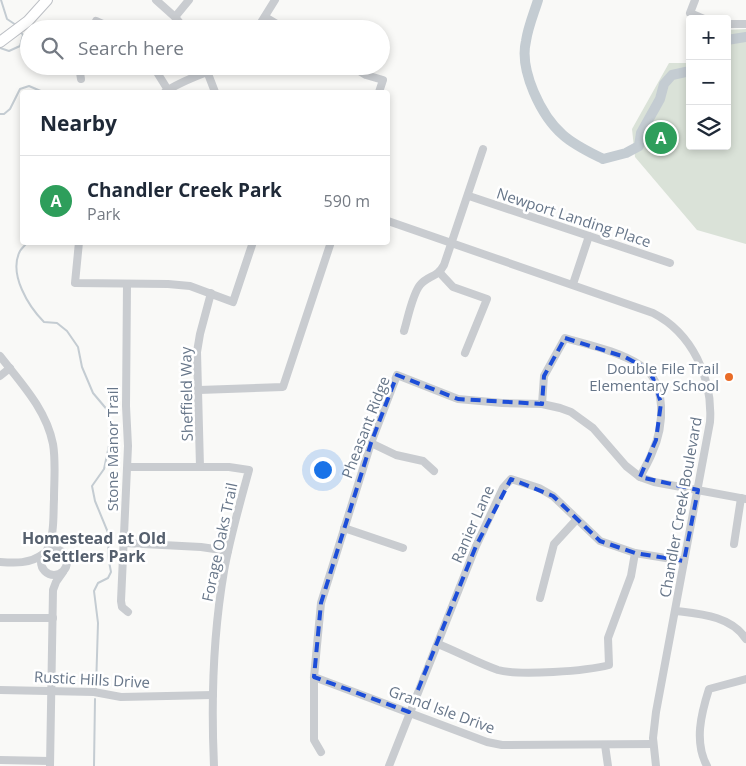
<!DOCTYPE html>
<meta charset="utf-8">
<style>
:root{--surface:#fff;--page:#f2f2f3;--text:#1f2937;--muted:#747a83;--line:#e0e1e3;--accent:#e96c27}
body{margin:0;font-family:"Open Sans",sans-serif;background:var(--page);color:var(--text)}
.controls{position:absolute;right:15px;top:15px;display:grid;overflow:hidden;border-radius:5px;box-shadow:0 2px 8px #0003}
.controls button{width:45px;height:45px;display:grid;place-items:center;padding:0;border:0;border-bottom:1px solid var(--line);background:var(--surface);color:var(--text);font:25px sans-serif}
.you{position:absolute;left:322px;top:469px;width:18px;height:18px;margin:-12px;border:4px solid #fff;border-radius:50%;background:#1a73e8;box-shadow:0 0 0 8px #1a73e833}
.badge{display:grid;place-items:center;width:32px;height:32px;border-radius:50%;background:var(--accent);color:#fff;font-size:16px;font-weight:700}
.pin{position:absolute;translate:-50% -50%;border:2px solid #fff;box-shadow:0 1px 5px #0006}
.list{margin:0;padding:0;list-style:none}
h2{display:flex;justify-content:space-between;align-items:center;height:65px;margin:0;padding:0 20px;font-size:21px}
h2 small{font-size:16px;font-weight:400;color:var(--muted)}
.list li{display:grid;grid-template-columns:32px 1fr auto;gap:15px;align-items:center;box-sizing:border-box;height:90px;padding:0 20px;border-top:1px solid var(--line)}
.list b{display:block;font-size:19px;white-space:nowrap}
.list p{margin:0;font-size:16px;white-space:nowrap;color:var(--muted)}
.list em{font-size:16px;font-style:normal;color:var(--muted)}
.icon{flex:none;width:28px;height:28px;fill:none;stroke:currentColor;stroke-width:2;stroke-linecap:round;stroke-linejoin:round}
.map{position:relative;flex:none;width:746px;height:766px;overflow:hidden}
.search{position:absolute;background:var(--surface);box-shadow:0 2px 8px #0003;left:20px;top:20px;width:370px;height:55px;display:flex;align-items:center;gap:12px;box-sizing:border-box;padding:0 18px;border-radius:28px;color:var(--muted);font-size:19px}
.panel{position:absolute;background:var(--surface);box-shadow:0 2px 8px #0003;left:20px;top:90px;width:370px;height:155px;border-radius:5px}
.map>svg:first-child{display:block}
</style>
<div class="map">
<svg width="746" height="766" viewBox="0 0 746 766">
<rect width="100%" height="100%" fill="#f9f9f7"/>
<path fill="#dae2d8" d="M746,29V244L697,230L635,157L632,129L669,63H690V146H727V30Z"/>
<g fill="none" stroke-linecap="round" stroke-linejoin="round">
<g stroke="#c4ccd2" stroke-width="2">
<path d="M1,0L7,19L16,25"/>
<path d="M0,48L9,51L20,46L23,35L20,31"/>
<path d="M0,114H4L10,109L20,89L29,86L43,92"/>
<path d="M28,242C25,245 22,248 20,251C8,274 29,307 44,322L57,323L67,331L78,347L82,367L93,393L109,412L110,441L104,469L92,486L95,501L109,535L108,556L111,572L108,578L98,583L94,591L98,623L96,688"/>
<path d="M94,766L95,699"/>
</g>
<g stroke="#c4ccd2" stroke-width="10">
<path d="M538,0C534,13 528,27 526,41C519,70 541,116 563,135C574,145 589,152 603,159L626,153L639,146L641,133L660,99L664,84L672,75L690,71"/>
<path d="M727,40L746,37"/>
</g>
<g stroke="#bcbfc4" stroke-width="12">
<path id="major" d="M0,42L28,21L47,0"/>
</g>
<g stroke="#c9ccd0" stroke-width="8">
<path d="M156,0L175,17L185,29"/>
<path d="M695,0L690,13L704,19"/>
<path d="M175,17L189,0"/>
<path d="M265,17L285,29"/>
<path d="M727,24H746"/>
<path d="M92,29L96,21L114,29"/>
<path d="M257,29L275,0"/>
<path d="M79,66L81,79"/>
<path d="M153,66L168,90"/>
<path d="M205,66L215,92"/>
<path d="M351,66L366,75L383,80L379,92"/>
<path d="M165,92C182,80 203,74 222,66"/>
<path d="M469,196L670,263"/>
<path d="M388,221L653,313C692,333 713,378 710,422L656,712L653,738L656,766"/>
<path d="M79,242L75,283L168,284L190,286L233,302L253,242"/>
<path d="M440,273L453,287L487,299L465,353"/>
<path d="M127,284L126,406L128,446L121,601L122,607L128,612"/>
<path d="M573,284L589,236"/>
<path d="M404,331C408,318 412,295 420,285C428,275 437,278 444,265L483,149"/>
<path d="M0,356C21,383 46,409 53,444C56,462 54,481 54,499C53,517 55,535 46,552"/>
<path d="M0,376L10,368"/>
<path d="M199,390L283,387L331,242"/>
<path d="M542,404L544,376L565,338C589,345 618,351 640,365C668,382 664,427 652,453C649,461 644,469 640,477"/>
<path d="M371,443L396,455L423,461L434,471"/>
<path d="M128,467H229L249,470C240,503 230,537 224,571C213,635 211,701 214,766"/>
<path d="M200,467L197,352L200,334L211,293"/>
<path d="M344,528L403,548"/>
<path d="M124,543L201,547L228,551"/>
<path d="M734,544L741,498"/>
<circle cx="54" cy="562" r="13"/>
<path d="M0,562C15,563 30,564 43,554"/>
<path d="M540,598L554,544L577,519"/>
<path d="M676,611C701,614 731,616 746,639"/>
<path d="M0,618H53"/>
<path d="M438,644C458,652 478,663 498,670C519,676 587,671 609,665L608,638L631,576L635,553"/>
<path d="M314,677L487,742L502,745L653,744"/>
<path d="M0,690L94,692L121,697L213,695"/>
<path d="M605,745L608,766"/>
<path d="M321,752L314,740V677L321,603L371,443L397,375L458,399L502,403L542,404L560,408L571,412L593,428L626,466L640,477L654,482L746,499"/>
<path d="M0,760L50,761"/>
<path d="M50,766L53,590L56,582L63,572"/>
<path d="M389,766L476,546L503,488L511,479L539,488L553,496L600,541L635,553L684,561"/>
<path d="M707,766C694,742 701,714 709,689L746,679"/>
</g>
<use href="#major" stroke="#fff" stroke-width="10"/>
</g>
<path fill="none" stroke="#1d4ed8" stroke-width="4" stroke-dasharray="10 6" stroke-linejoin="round" d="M565,338L625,357L642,366L653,378L661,403L656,440L640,477L698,490L684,561L635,553L600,541L553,496L511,479L476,546L409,712L314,677L321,603L371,443L397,375L458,399L542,404L544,376Z"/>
<circle fill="#e96c27" stroke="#fff" stroke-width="2" cx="729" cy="377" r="5"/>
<g text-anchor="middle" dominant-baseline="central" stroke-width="5" stroke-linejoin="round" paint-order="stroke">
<g font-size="15" fill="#677689" stroke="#fff">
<text transform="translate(574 217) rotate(18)">Newport Landing Place</text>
<text transform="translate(186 394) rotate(-91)">Sheffield Way</text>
<text transform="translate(365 427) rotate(-69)">Pheasant Ridge</text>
<text transform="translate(112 449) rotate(-90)">Stone Manor Trail</text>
<text transform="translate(680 507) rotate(-80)">Chandler Creek Boulevard</text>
<text transform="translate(472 524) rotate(-66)">Ranier Lane</text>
<text transform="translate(219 542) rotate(-78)">Forage Oaks Trail</text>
<text transform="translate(92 679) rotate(3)">Rustic Hills Drive</text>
<text transform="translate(442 709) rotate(20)">Grand Isle Drive</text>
</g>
<g font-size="15" fill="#677689" stroke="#fff" text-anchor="end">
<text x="719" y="368">Double File Trail<tspan x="719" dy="17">Elementary School</tspan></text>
</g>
<g font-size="16" font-weight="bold" fill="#56606e" stroke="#fff">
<text x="94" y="538">Homestead at Old<tspan x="94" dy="18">Settlers Park</tspan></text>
</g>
</g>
</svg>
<div class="controls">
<button>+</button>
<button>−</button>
<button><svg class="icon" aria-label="layers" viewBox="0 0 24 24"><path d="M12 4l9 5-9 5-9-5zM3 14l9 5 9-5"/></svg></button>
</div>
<div class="you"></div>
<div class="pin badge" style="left:661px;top:138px;background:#2e9e5b">A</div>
<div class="search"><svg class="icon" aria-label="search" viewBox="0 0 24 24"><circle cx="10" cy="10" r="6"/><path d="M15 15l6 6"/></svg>Search here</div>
<section class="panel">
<h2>Nearby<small></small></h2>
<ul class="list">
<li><span class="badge" style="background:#2e9e5b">A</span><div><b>Chandler Creek Park</b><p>Park</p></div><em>590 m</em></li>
</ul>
</section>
</div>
